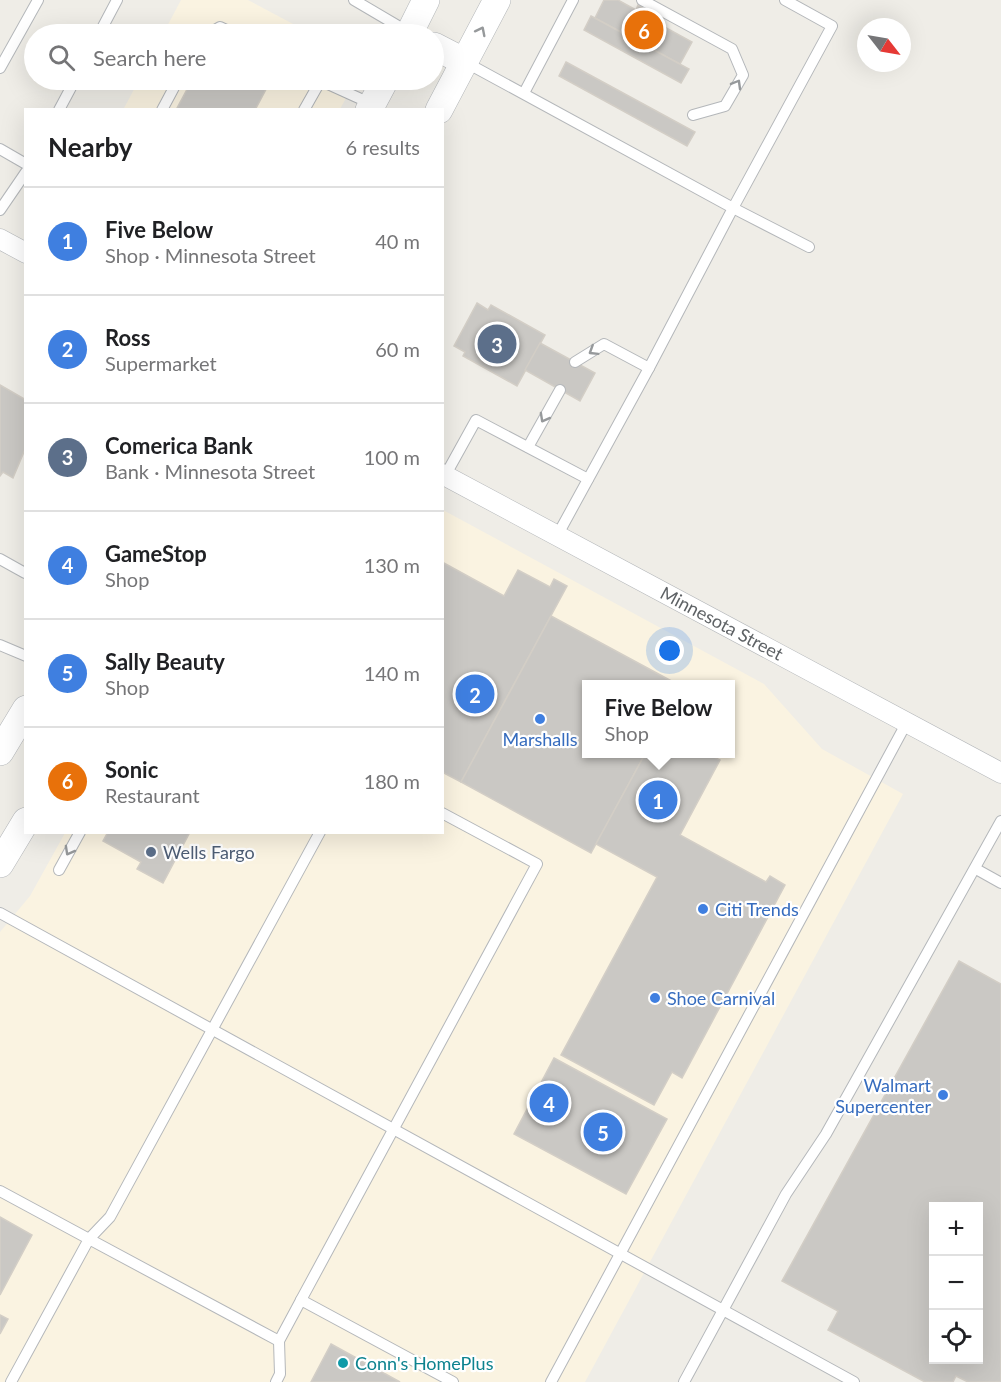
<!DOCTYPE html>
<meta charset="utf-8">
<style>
:root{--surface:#fff;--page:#f6f6f6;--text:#202124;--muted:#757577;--line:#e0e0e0;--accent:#d34f49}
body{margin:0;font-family:Lato,sans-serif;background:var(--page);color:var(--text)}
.controls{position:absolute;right:18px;bottom:18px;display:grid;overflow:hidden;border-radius:0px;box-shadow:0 6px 24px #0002}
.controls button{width:54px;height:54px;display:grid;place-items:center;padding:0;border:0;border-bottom:2px solid var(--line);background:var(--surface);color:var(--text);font:30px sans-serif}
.compass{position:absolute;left:857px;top:18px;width:54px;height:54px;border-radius:50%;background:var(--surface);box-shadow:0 6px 24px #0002;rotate:121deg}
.you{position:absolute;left:670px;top:651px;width:21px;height:21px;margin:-15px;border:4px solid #fff;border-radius:50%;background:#1a73e8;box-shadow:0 0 0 9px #1a73e833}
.badge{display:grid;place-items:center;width:39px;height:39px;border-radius:50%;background:var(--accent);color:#fff;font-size:20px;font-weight:700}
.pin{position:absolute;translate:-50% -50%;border:3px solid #fff;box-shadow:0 2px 6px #0006}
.popup{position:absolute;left:582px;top:680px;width:153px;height:78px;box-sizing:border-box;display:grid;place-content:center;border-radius:0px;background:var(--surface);filter:drop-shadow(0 2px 4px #0005);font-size:20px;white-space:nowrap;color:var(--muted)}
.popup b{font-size:22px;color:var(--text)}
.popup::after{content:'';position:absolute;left:50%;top:100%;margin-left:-12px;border:12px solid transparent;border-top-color:var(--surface)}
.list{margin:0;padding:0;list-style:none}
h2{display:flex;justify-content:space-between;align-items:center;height:78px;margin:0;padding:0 24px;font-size:26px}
h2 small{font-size:20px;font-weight:400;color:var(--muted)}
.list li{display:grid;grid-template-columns:39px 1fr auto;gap:18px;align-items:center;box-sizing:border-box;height:108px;padding:0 24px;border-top:2px solid var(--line)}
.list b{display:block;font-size:22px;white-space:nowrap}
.list p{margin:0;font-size:20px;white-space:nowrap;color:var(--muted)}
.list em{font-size:20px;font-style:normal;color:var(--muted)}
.icon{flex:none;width:33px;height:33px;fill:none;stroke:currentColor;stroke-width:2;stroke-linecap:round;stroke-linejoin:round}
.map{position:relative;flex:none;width:1001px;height:1382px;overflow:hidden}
.search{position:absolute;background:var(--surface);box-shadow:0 6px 24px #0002;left:24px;top:24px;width:420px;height:66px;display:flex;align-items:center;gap:15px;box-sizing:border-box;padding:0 21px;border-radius:33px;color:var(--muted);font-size:22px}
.panel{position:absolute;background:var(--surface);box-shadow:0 6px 24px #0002;left:24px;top:108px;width:420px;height:726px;border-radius:0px}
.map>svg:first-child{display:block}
</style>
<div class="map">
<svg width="1001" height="1382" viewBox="0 0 1001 1382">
<rect width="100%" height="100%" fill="#efede7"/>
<g fill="#faf3e1" fill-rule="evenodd">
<path d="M181,0H248L312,34H163Z"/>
<path d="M139,80H356L340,109L123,110Z"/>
<path d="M443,510L764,684L822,749L903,794L585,1382H0V932L30,896L65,833L442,832ZM586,684H730V754H586Z"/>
</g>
<g fill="#cac8c4" stroke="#d3cec6" stroke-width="1.5" fill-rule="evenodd">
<path d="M604,0H618L636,10L638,5L651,12L648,18L692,42L680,64L595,18Z"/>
<path d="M591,16L689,69L681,83L584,30Z"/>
<path d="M566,62L695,132L687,146L559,76Z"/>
<path d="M192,80H271L255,110H176Z"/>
<path d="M477,303L488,310L491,305L545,335L517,386L463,356L465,352L454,346Z"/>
<path d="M540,343L595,373L580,401L525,370Z"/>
<path d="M0,385L26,400V447L13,478L3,472L0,476Z"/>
<path d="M442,562L504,596L518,570L550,587L554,579L567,586L461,782L442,772Z"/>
<path d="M551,616L677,684H586V754H645L591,853L461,782Z"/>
<path d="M645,754H708L720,760L680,835L766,882L770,876L785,885L682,1078L672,1072L654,1105L561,1055L657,877L596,844Z"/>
<path d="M108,832H190L163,883L137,869L141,862L103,841Z"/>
<path d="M959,961L1001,984V1382H968L956,1376L953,1382H925L828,1330L838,1311L782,1281ZM934,1206H978V1360H934Z"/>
<path d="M554,1058L667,1119L626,1194L514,1134Z"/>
<path d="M0,1217L32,1235L0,1295Z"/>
<path d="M0,1315L8,1319L0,1334Z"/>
<path d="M331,1344L400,1382H311Z"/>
</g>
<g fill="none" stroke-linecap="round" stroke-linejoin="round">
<g stroke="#b4b7ba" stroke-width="12">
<g id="lane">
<path d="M354,0L410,33"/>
<path d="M642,0L732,49L743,75L725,106L693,115"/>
<path d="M785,0L832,26L733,208L809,247"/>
<path d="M99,34L117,0"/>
<path d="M208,34L220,27L235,34"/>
<path d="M465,62L733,208L649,368L557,536"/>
<path d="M0,68L38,0"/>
<path d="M319,80L372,104"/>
<path d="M524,93L573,0"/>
<path d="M59,110L75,80"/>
<path d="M162,110L178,80"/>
<path d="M304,110L321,80"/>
<path d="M0,149L26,164"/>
<path d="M0,210L26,172"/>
<path d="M575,362L604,344L649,368"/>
<path d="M528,447L560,390"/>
<path d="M445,476L476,420L588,479"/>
<path d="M0,559L25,573"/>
<path d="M0,645L26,656"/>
<path d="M976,869L1001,883"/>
<path d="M59,870L80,832"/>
<path d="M0,913L854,1382"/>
<path d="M0,1191L89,1239L11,1382"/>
<path d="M301,1300L537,864L442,813"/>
<path d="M279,1341L89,1239L110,1217L320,832"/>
<path d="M276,1382L280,1374L279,1341L301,1300L453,1382"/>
<path d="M551,1382L907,722"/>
<path d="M684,1382L786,1194L826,1134L1001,821"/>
</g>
</g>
<g stroke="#b4b7ba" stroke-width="21">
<g id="street">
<path d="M0,239L26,253"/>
<path d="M442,474L1001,773"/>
</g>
</g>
<g stroke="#b3b6b9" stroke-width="28">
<g id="secondary">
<path d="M409,34L426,0"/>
<path d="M434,46L465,62"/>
<path d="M369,110L385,80"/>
<path d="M439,110L497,0"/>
<path d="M0,752L26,709"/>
<path d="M0,864L26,821"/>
</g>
</g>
<use href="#lane" stroke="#fff" stroke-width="10"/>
<use href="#street" stroke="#fff" stroke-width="20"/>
<use href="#secondary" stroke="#fff" stroke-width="27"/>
</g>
<defs><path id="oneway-chevron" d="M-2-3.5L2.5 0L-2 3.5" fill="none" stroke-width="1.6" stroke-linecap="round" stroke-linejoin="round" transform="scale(1.5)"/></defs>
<g stroke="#96999b">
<use href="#oneway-chevron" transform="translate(481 31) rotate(-63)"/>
<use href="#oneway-chevron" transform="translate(737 84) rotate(-60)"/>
<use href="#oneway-chevron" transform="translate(593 351) rotate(148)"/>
<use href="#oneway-chevron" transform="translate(544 418) rotate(119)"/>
<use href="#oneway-chevron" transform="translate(69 851) rotate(119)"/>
</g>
<g fill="#3f7fe0" stroke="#fff" stroke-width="2">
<circle cx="540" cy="719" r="6"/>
<circle cx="703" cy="909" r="6"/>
<circle cx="655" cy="998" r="6"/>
<circle cx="943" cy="1095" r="6"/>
</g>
<circle fill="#5c6f8a" stroke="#fff" stroke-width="2" cx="151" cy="852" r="6"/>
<circle fill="#0f9aa8" stroke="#fff" stroke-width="2" cx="343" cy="1363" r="6"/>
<g text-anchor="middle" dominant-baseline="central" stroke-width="4.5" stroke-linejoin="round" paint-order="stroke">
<g font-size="18" fill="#5e6265" stroke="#fff">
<text transform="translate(722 623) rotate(28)">Minnesota Street</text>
</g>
<g font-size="18" fill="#366cbe" stroke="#fff" text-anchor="start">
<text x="540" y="739" text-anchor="middle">Marshalls</text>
<text x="715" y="909">Citi Trends</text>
<text x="667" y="998">Shoe Carnival</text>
<text x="931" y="1085" text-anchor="end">Walmart<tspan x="931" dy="21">Supercenter</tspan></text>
</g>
<g font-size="18" fill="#4e5e75" stroke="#fff" text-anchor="start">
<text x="163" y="852">Wells Fargo</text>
</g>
<g font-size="18" fill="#0d838f" stroke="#fff" text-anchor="start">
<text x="355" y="1363">Conn's HomePlus</text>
</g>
</g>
</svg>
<div class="controls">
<button>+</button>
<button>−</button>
<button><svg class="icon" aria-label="locate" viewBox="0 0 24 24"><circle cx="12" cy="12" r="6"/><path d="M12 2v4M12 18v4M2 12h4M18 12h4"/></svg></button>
</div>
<svg class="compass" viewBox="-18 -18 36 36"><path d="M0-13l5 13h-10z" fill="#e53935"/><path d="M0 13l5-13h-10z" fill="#757577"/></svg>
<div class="you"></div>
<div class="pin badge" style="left:658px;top:800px;background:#3f7fe0">1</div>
<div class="popup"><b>Five Below</b>Shop</div>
<div class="pin badge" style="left:475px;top:694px;background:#3f7fe0">2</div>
<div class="pin badge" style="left:497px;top:344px;background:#5c6f8a">3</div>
<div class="pin badge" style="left:549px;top:1103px;background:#3f7fe0">4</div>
<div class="pin badge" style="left:603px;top:1132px;background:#3f7fe0">5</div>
<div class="pin badge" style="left:644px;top:30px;background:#e8710a">6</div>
<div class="search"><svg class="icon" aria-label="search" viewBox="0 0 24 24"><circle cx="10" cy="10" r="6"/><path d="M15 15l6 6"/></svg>Search here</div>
<section class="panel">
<h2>Nearby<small>6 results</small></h2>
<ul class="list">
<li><span class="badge" style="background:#3f7fe0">1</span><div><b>Five Below</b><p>Shop · Minnesota Street</p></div><em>40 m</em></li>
<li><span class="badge" style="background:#3f7fe0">2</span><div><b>Ross</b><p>Supermarket</p></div><em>60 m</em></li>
<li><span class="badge" style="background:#5c6f8a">3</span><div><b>Comerica Bank</b><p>Bank · Minnesota Street</p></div><em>100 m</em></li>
<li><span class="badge" style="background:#3f7fe0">4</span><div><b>GameStop</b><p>Shop</p></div><em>130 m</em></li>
<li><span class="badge" style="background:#3f7fe0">5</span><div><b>Sally Beauty</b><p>Shop</p></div><em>140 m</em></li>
<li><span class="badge" style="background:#e8710a">6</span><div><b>Sonic</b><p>Restaurant</p></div><em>180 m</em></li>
</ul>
</section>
</div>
